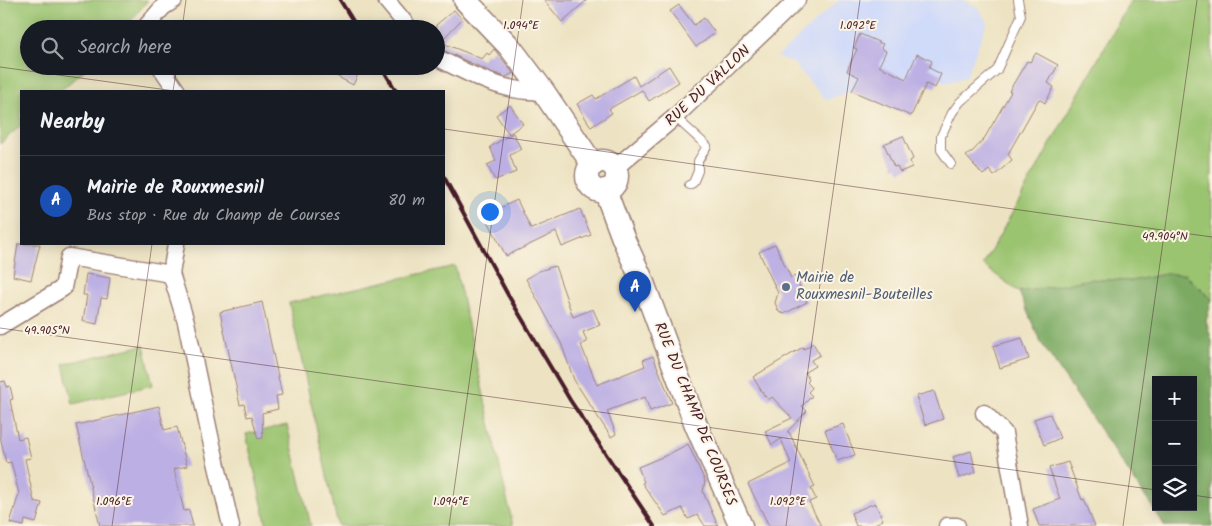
<!DOCTYPE html>
<meta charset="utf-8">
<style>
:root{--surface:#171b24;--page:#20242c;--text:#f1f3f6;--muted:#9ea1a6;--line:#363941;--accent:#d93025}
body{margin:0;font-family:Kalam,sans-serif;background:var(--page);color:var(--text)}
.controls{position:absolute;right:15px;bottom:15px;display:grid;overflow:hidden;border-radius:0px;box-shadow:0 2px 12px #0003}
.controls button{width:45px;height:45px;display:grid;place-items:center;padding:0;border:0;border-bottom:1px solid var(--line);background:var(--surface);color:var(--text);font:25px sans-serif}
.you{position:absolute;left:489px;top:211px;width:18px;height:18px;margin:-12px;border:4px solid #fff;border-radius:50%;background:#1a73e8;box-shadow:0 0 0 8px #1a73e833}
.badge{display:grid;place-items:center;width:32px;height:32px;border-radius:50%;background:var(--accent);color:#fff;font-size:16px;font-weight:700}
.pin{position:absolute;translate:-50% -41px;filter:drop-shadow(0 1px 2px #0008)}
.pin::after{content:'';position:absolute;top:26px;width:18px;height:15px;background:inherit;clip-path:polygon(0 0,100% 0,50% 100%)}
.list{margin:0;padding:0;list-style:none}
h2{display:flex;justify-content:space-between;align-items:center;height:65px;margin:0;padding:0 20px;font-size:21px}
h2 small{font-size:16px;font-weight:400;color:var(--muted)}
.list li{display:grid;grid-template-columns:32px 1fr auto;gap:15px;align-items:center;box-sizing:border-box;height:90px;padding:0 20px;border-top:1px solid var(--line)}
.list b{display:block;font-size:19px;white-space:nowrap}
.list p{margin:0;font-size:16px;white-space:nowrap;color:var(--muted)}
.list em{font-size:16px;font-style:normal;color:var(--muted)}
.icon{flex:none;width:28px;height:28px;fill:none;stroke:currentColor;stroke-width:2;stroke-linecap:round;stroke-linejoin:round}
.map{position:relative;flex:none;width:1212px;height:526px;overflow:hidden}
.search{position:absolute;background:var(--surface);box-shadow:0 2px 12px #0003;left:20px;top:20px;width:425px;height:55px;display:flex;align-items:center;gap:12px;box-sizing:border-box;padding:0 18px;border-radius:28px;color:var(--muted);font-size:19px}
.panel{position:absolute;background:var(--surface);box-shadow:0 2px 12px #0003;left:20px;top:90px;width:425px;height:155px;border-radius:0px}
.map>svg:first-child{display:block}
</style>
<div class="map">
<svg width="1212" height="526" viewBox="0 0 1212 526">
<rect width="100%" height="100%" fill="#fcf5e5"/>
<filter id="ink" filterUnits="userSpaceOnUse"><feTurbulence type="fractalNoise" baseFrequency=".02" numOctaves="2"/><feDisplacementMap in="SourceGraphic" scale="10" xChannelSelector="R" yChannelSelector="G"/><feConvolveMatrix kernelMatrix="1 2 1 2 8 2 1 2 1" color-interpolation-filters="sRGB"/></filter>
<filter id="wash" filterUnits="userSpaceOnUse"><feTurbulence type="fractalNoise" baseFrequency=".0096" numOctaves="4" result="noise"/><feDisplacementMap in="SourceGraphic" scale="20" xChannelSelector="R" yChannelSelector="G"/><feGaussianBlur stdDeviation="1.12" result="paint"/><feColorMatrix in="noise" values="0 0 0 0 0 0 0 0 0 0 0 0 0 0 0 0 0 1.4 0 .05"/><feComposite in="paint" operator="in"/></filter>
<g filter="url(#wash)">
<rect width="100%" height="100%" fill="#ede3c3"/>
<path fill="#d0daf9" d="M839,0H962L978,7L987,23L966,77L947,83L939,79L935,88L926,84L911,116L852,91L826,100L793,63L777,57Z"/>
<g fill="#9bc471" stroke="#72724e">
<path d="M0,0H148L124,29H29V66H89L60,91H21V125L0,144Z"/>
<path d="M1131,0H1212V300L1201,288L1165,274L1131,281L1090,279L1057,286L1019,292L983,265Z"/>
<path d="M455,266L513,526H338L289,303Z"/>
<path d="M144,345L153,385L73,404L64,364Z"/>
<path d="M287,425L311,526H267L246,434Z"/>
</g>
<path fill="#7caa63" stroke="#636447" fill-rule="evenodd" d="M1165,274H1185L1212,300L1206,321L1212,341V526H1165L1040,341L1019,292L1057,286L1090,279L1131,281ZM1156,380H1193V507H1156Z"/>
<g id="blocks">
<g fill="#bcafe4">
<path d="M544,0H587L562,22Z"/>
<path d="M679,5L694,25L704,18L715,33L696,47L670,11Z"/>
<path d="M454,10L462,19L440,42L482,59L487,53L489,55L494,49L513,73L506,77L491,72L436,47V25Z"/>
<path d="M860,34L883,44L881,48L886,51L879,66L906,79L917,54L932,61L929,68L941,74L935,88L926,84L911,116L852,91L859,77L847,71L857,49L854,48Z"/>
<path d="M1036,53L1058,65L1048,83L1054,87L1045,103L1039,99L1008,154L1012,160L994,176L989,170L983,175L966,156L973,151L984,139L1011,92L1009,91L1027,61L1030,62Z"/>
<path d="M318,66H348L359,72L353,85Z"/>
<path d="M669,66L679,82L649,101L642,90L609,109L612,113L591,127L577,104L593,95L596,99L634,76L639,86Z"/>
<path d="M510,105L523,124L509,134L496,115Z"/>
<path d="M513,133L521,149L510,155L516,172L495,180L487,165L496,161L490,147Z"/>
<path d="M903,136L913,159L910,161L912,167L900,172L897,166L894,167L884,144Z"/>
<path d="M517,200L531,229L580,209L591,235L562,247L556,232L506,256L485,215Z"/>
<path d="M18,244H40L31,280L13,276Z"/>
<path d="M775,244L791,278L795,276L807,302L784,314L779,312L775,303L778,293L759,252Z"/>
<path d="M555,266L573,317L593,309L600,325L583,332L587,342L581,345L597,385L645,366L643,360L653,356L672,403L650,411L645,397L607,411L616,434L611,437L574,380L561,343L526,279L539,271Z"/>
<path d="M86,274L110,278L107,299L101,298L97,324L83,321L87,295H83Z"/>
<path d="M262,302L282,395L276,396L278,409L262,413L263,438L258,439L252,416L247,417L244,404L240,405L220,312Z"/>
<path d="M1022,338L1029,359L1000,368L993,346Z"/>
<path d="M813,343L820,355L811,360L815,366L805,372L809,380L807,382L812,388L808,392L812,396L802,406L807,411L787,432H789L815,487L811,489L816,499L809,502L821,526H769L748,484L791,463L781,439L772,445L765,431L792,418L772,397L769,400L766,396L765,397L753,377L803,347L804,349Z"/>
<path d="M5,381L7,387L10,386L13,399L10,400L18,439L26,437L31,458L25,459L34,501L42,503L36,523L25,520L24,526L10,523L19,494L11,462L6,463L0,436V382Z"/>
<path d="M934,391L943,419L925,425L916,396Z"/>
<path d="M159,406L164,430L177,427L187,466L174,469L184,511L189,510L193,526H100L76,425Z"/>
<path d="M1050,414L1060,438L1044,445L1034,419Z"/>
<path d="M843,424L855,455L837,461L825,430Z"/>
<path d="M688,444L705,481L703,492L718,526H705L698,515L688,519L682,508L665,516L642,483L644,482L638,467L667,455Z"/>
<path d="M971,451L976,472L959,478L953,457Z"/>
<path d="M1068,462L1082,500L1084,499L1095,526H1039L1033,509L1060,499L1049,468Z"/>
<path d="M875,503L883,520L870,526H856L851,513Z"/>
</g>
</g>
</g>
<g filter="url(#ink)">
<use href="#blocks" fill-opacity="0" stroke="#9c8177" stroke-width="1"/>
<g fill="none" stroke-linecap="round" stroke-linejoin="round">
<g stroke="#9c8177" stroke-width="10">
<g id="lane">
<path d="M675,117L707,146L698,161V171L693,183L689,185"/>
<path d="M951,164L941,150V136L952,113L960,102L997,70L1021,16L1018,0"/>
</g>
</g>
<g stroke="#9c8177" stroke-width="19">
<g id="street">
<path d="M386,0L410,29"/>
<path d="M144,29L163,7L174,0"/>
<path d="M436,57C469,74 506,94 543,91"/>
<path d="M160,66L177,91"/>
<path d="M615,168L675,117L797,0"/>
<path d="M176,244L171,274L186,322L210,436L231,526"/>
<path d="M0,326L63,288L69,257L171,274"/>
<path d="M984,413L1004,433L1020,526"/>
<path d="M947,526H957"/>
</g>
</g>
<g stroke="#9c8177" stroke-width="25">
<g id="secondary">
<path d="M465,0L509,46L543,91L593,165"/>
<circle cx="602" cy="176" r="15"/>
<path d="M605,190L623,238L642,280L696,425L741,526"/>
</g>
</g>
<use href="#lane" stroke="#fff" stroke-width="8"/>
<use href="#street" stroke="#fff" stroke-width="16"/>
<use href="#secondary" stroke="#fff" stroke-width="22"/>
<g stroke="#4a1f2b" stroke-width="4">
<path d="M340,0L358,29"/>
<path d="M381,66L396,91"/>
<path d="M444,177L508,295L570,400L654,526"/>
</g>
</g>
</g>
<path fill="none" stroke="#4a1f2b" stroke-width="1" stroke-opacity="0.45" d="M182,29L186,0M0,67L175,91M173,91L177,66M444,129L1212,237M0,328L1156,490M1193,495L1212,498M112,526L152,244M449,526L523,0M786,526L860,0M1123,526L1197,0"/>
<circle fill="#5c6f8a" stroke="#fcf5e5" stroke-width="2" cx="786" cy="287" r="5"/>
<g text-anchor="middle" dominant-baseline="central" stroke-width="4" stroke-linejoin="round" paint-order="stroke">
<g font-size="15" fill="#4a1f2b" stroke="#fcf5e5">
<text transform="translate(708 86) rotate(-43)">RUE DU VALLON</text>
<text transform="translate(695 414) rotate(68)">RUE DU CHAMP DE COURSES</text>
</g>
<g font-size="15" fill="#4e5e75" stroke="#fcf5e5" text-anchor="start">
<text x="796" y="278">Mairie de<tspan x="796" dy="17">Rouxmesnil-Bouteilles</tspan></text>
</g>
</g>
<g font-size="12" text-anchor="middle" fill="#4a1f2b" stroke="#fcf5e5" stroke-width="4" stroke-linejoin="round" paint-order="stroke">
<text x="521" y="29">1.094°E</text>
<text x="858" y="29">1.092°E</text>
<text x="1165" y="240">49.904°N</text>
<text x="47" y="334">49.905°N</text>
<text x="114" y="505">1.096°E</text>
<text x="451" y="505">1.094°E</text>
<text x="788" y="505">1.092°E</text>
</g>
</svg>
<div class="controls">
<button>+</button>
<button>−</button>
<button><svg class="icon" aria-label="layers" viewBox="0 0 24 24"><path d="M12 4l9 5-9 5-9-5zM3 14l9 5 9-5"/></svg></button>
</div>
<div class="you"></div>
<div class="pin badge" style="left:635px;top:312px;background:#1a4fb4">A</div>
<div class="search"><svg class="icon" aria-label="search" viewBox="0 0 24 24"><circle cx="10" cy="10" r="6"/><path d="M15 15l6 6"/></svg>Search here</div>
<section class="panel">
<h2>Nearby<small></small></h2>
<ul class="list">
<li><span class="badge" style="background:#1a4fb4">A</span><div><b>Mairie de Rouxmesnil</b><p>Bus stop · Rue du Champ de Courses</p></div><em>80 m</em></li>
</ul>
</section>
</div>
